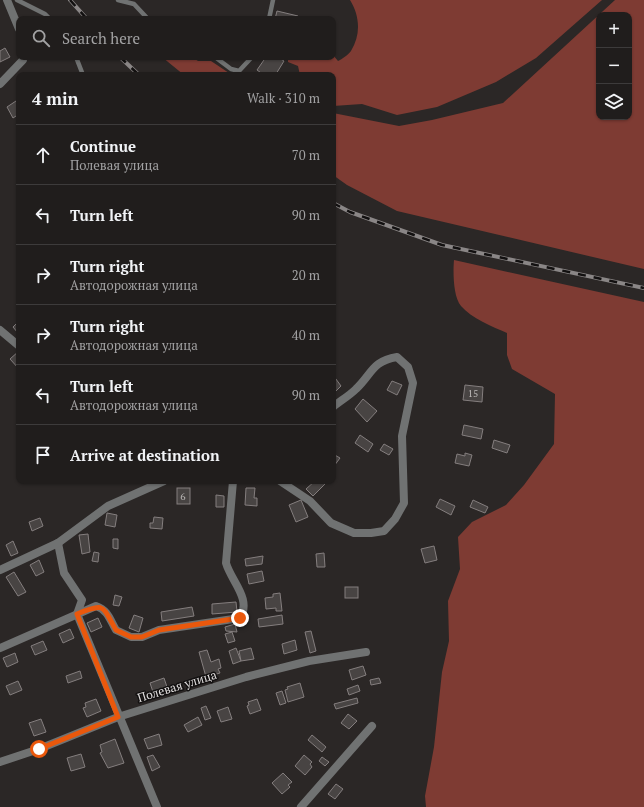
<!DOCTYPE html>
<meta charset="utf-8">
<style>
:root{--surface:#201d1c;--page:#2d2a29;--text:#f1f3f6;--muted:#a2a2a3;--line:#3d3b3b}
body{margin:0;font-family:"PT Serif",serif;background:var(--page);color:var(--text)}
.controls{position:absolute;right:12px;top:12px;display:grid;overflow:hidden;border-radius:8px;box-shadow:0 1px 3px #0004}
.controls button{width:36px;height:36px;display:grid;place-items:center;padding:0;border:0;border-bottom:1px solid var(--line);background:var(--surface);color:var(--text);font:20px sans-serif}
.stop{position:absolute;width:12px;height:12px;margin:-9px;border:3px solid #ea580c;border-radius:50%;background:#fff}
.stop.end{background:#ea580c;border-color:#fff;box-shadow:0 1px 4px #0008}
.list{margin:0;padding:0;list-style:none}
h2{display:flex;justify-content:space-between;align-items:center;height:52px;margin:0;padding:0 16px;font-size:17px}
h2 small{font-size:13px;font-weight:400;color:var(--muted)}
.list li{display:grid;grid-template-columns:26px 1fr auto;gap:12px;align-items:center;box-sizing:border-box;height:60px;padding:0 16px;border-top:1px solid var(--line)}
.list b{display:block;font-size:15px;white-space:nowrap}
.list p{margin:0;font-size:13px;white-space:nowrap;color:var(--muted)}
.list em{font-size:13px;font-style:normal;color:var(--muted)}
.icon{flex:none;width:22px;height:22px;fill:none;stroke:currentColor;stroke-width:2;stroke-linecap:round;stroke-linejoin:round}
.map{position:relative;flex:none;width:644px;height:807px;overflow:hidden}
.search{position:absolute;background:var(--surface);box-shadow:0 1px 3px #0004;left:16px;top:16px;width:320px;height:44px;display:flex;align-items:center;gap:10px;box-sizing:border-box;padding:0 14px;border-radius:8px;color:var(--muted);font-size:15px}
.panel{position:absolute;background:var(--surface);box-shadow:0 1px 3px #0004;left:16px;top:72px;width:320px;height:412px;border-radius:8px}
.map>svg:first-child{display:block}
</style>
<div class="map">
<svg width="644" height="807" viewBox="0 0 644 807">
<rect width="100%" height="100%" fill="#2b2726"/>
<g fill="#7e3b33" fill-rule="evenodd">
<path d="M350,0H602L536,58L496,82L437,107L397,115L362,104L333,106V75H300L298,66L288,62V57H333V55L338,61C342,59 348,55 351,51C361,35 360,16 350,0Z"/>
<path d="M615,0H644V269L397,211L347,185L333,175V113L399,126L432,120L503,103ZM599,15H629V117H599Z"/>
<path d="M162,57H192L198,61H211L232,75H184Z"/>
<path d="M454,260L644,302V807H426L425,796L434,747L442,672L449,641L448,601L460,569L458,537L472,522L506,505L524,485L554,444L555,394L512,369L507,355V333C493,327 471,318 461,306C453,297 453,271 454,260Z"/>
</g>
<g fill="#484443" stroke="#847e7e">
<path d="M277,11L298,16V19H275Z"/>
<path d="M5,48L10,57L0,62V51Z"/>
<path d="M266,57H277L284,61L276,74L273,73L271,75H264L257,70Z"/>
<path d="M16,101L19,106V114L13,118L7,107Z"/>
<path d="M19,321V338L16,335L18,333L13,327Z"/>
<path d="M19,351V369L10,359Z"/>
<path d="M333,375L341,386L334,393L333,392Z"/>
<path d="M392,381L402,385L397,395L387,390Z"/>
<path d="M465,385L483,387L482,402L463,400Z"/>
<path d="M363,399L377,411L367,422L355,409Z"/>
<path d="M464,425L483,429L481,439L462,435Z"/>
<path d="M360,435L373,444L368,452L355,443Z"/>
<path d="M494,440L510,445L507,453L492,448Z"/>
<path d="M384,444L393,449L389,455L380,450Z"/>
<path d="M465,453L472,455L469,466L455,463L457,454L465,456Z"/>
<path d="M333,454L340,458L334,466H333Z"/>
<path d="M315,481L327,482L313,496L306,489Z"/>
<rect x="177" y="488" width="13" height="16"/>
<path d="M246,488H255L254,498H257V506L245,505Z"/>
<path d="M216,495L224,496V507H216Z"/>
<path d="M440,499L455,506L451,515L436,507Z"/>
<path d="M301,500L308,517L296,522L289,505Z"/>
<path d="M473,500L488,507L485,513L470,507Z"/>
<path d="M107,513L117,515L115,527L105,525Z"/>
<path d="M154,517L163,518L162,529L150,528V523H153Z"/>
<path d="M40,518L43,526L32,531L29,522Z"/>
<path d="M88,534L90,552L82,554L79,535Z"/>
<path d="M113,539H118V549L113,548Z"/>
<path d="M13,541L18,553L11,556L6,545Z"/>
<path d="M434,546L437,560L425,563L421,549Z"/>
<path d="M94,552L99,553L98,562L92,561Z"/>
<path d="M324,553L325,567H317L316,554Z"/>
<path d="M263,556L262,564L246,566L245,559Z"/>
<path d="M39,560L44,572L36,576L30,565Z"/>
<path d="M262,571L264,581L249,584L247,574Z"/>
<path d="M14,572L26,592L18,596L6,577Z"/>
<rect x="345" y="587" width="13" height="11"/>
<path d="M280,593L282,611H276V608L266,609L265,598L273,597V594Z"/>
<path d="M115,595L122,597L119,606L113,605Z"/>
<path d="M236,602L237,612L212,614V604Z"/>
<path d="M192,607L194,616L162,621L161,612Z"/>
<path d="M134,615L143,618L139,632L129,628Z"/>
<path d="M282,615L283,624L259,627L258,619Z"/>
<path d="M98,618L102,627L91,632L87,623Z"/>
<path d="M235,624L237,632L226,631L225,627Z"/>
<path d="M70,629L74,638L63,643L59,634Z"/>
<path d="M311,631L316,651L310,653L305,632Z"/>
<path d="M232,632L235,641L228,643L225,634Z"/>
<path d="M295,640L297,650L284,654L282,644Z"/>
<path d="M43,641L47,650L35,655L31,646Z"/>
<path d="M236,648L241,661L233,664L229,651Z"/>
<path d="M251,648L254,659L241,661L239,651Z"/>
<path d="M207,650L211,662L219,659L221,668L218,669L220,673L206,677L199,652Z"/>
<path d="M15,653L18,662L7,667L3,658Z"/>
<path d="M363,666L366,675L352,680L349,670Z"/>
<path d="M80,671L82,678L68,683L66,676Z"/>
<path d="M164,678L168,690L154,695L150,683Z"/>
<path d="M379,678L381,683L371,685L370,680Z"/>
<path d="M18,681L22,690L10,695L6,686Z"/>
<path d="M300,683L304,697L288,702L285,690L288,689L287,687Z"/>
<path d="M358,685L360,691L349,695L347,689Z"/>
<path d="M282,691L286,703L280,705L276,693Z"/>
<path d="M357,698L358,703L336,709L334,704Z"/>
<path d="M96,699L101,711L87,717L83,708L86,707L85,703Z"/>
<path d="M257,699L261,710L250,714L247,706L249,705L248,702Z"/>
<path d="M206,706L211,718L205,720L201,708Z"/>
<path d="M228,707L232,719L221,722L217,711Z"/>
<path d="M348,714L357,721L349,729L341,723Z"/>
<path d="M198,717L202,725L188,732L184,725Z"/>
<path d="M41,719L46,732L34,736L29,723Z"/>
<path d="M159,734L162,745L148,749L144,739Z"/>
<path d="M312,735L326,747L322,752L308,740Z"/>
<path d="M115,739L124,763L108,768L100,753L102,752L100,745Z"/>
<path d="M81,754L85,767L71,771L67,758Z"/>
<path d="M153,755L160,767L152,771L147,757Z"/>
<path d="M304,755L312,762L310,764L312,767L305,775L295,766Z"/>
<path d="M322,757L329,762L325,766L319,761Z"/>
<path d="M283,773L292,782L288,785L290,787L282,794L272,783Z"/>
<path d="M336,784L343,789L335,799L328,794Z"/>
</g>
<g fill="none" stroke-linecap="round" stroke-linejoin="round">
<g stroke="#707272" stroke-width="4.5">
<path d="M17,0L45,14L50,19"/>
<path d="M118,0L134,4L148,19"/>
<path d="M269,19L273,0"/>
<path d="M76,57L83,75"/>
<path d="M215,57L231,69L239,71L252,57"/>
</g>
<g stroke="#707272" stroke-width="8">
<path d="M7,0L19,29"/>
<path d="M0,84L23,60V57"/>
<path d="M0,330L19,346"/>
<path d="M280,481L310,501L331,523L354,533H371L384,531L395,519L404,503L402,436L413,383L408,367L397,357C372,361 372,374 356,389C349,396 340,401 333,407"/>
<path d="M58,543L64,573L82,600L77,614L157,807"/>
<path d="M0,570L58,543L108,506L164,481"/>
<path d="M0,648L96,606C108,610 110,620 116,630L131,637H142L159,630L240,618C252,599 231,581 226,563L233,481"/>
<path d="M0,762L39,749L118,717L246,677L309,661L366,652"/>
<path d="M301,807L372,726"/>
</g>
<g stroke="#8a8686" stroke-width="4">
<g id="rail">
<path d="M70,0L87,19"/>
<path d="M120,57L139,75"/>
<path d="M333,203L350,212L442,245L644,288"/>
</g>
</g>
<use href="#rail" stroke="#121010" stroke-width="2.5" stroke-dasharray="8" stroke-linecap="butt"/>
</g>
<g fill="none" stroke-linecap="round" stroke-linejoin="round">
<path stroke="#ea580c" stroke-width="5" d="M39,749L118,717L77,614C106,602 102,606 116,630L131,637H142L159,630L240,618"/>
</g>
<g text-anchor="middle" dominant-baseline="central" stroke-width="3" stroke-linejoin="round" paint-order="stroke">
<g font-size="10" fill="#bbb8b7">
<text x="473" y="393">15</text>
<text x="183" y="496">6</text>
</g>
<g font-size="12" fill="#e1dede" stroke="#121010">
<text transform="translate(177 686) rotate(-17)">Полевая улица</text>
</g>
</g>
</svg>
<div class="controls">
<button>+</button>
<button>−</button>
<button><svg class="icon" aria-label="layers" viewBox="0 0 24 24"><path d="M12 4l9 5-9 5-9-5zM3 14l9 5 9-5"/></svg></button>
</div>
<div class="stop" style="left:39px;top:749px"></div>
<div class="stop end" style="left:240px;top:618px"></div>
<div class="search"><svg class="icon" aria-label="search" viewBox="0 0 24 24"><circle cx="10" cy="10" r="6"/><path d="M15 15l6 6"/></svg>Search here</div>
<section class="panel">
<h2>4 min<small>Walk · 310 m</small></h2>
<ul class="list">
<li><svg class="icon" aria-label="ahead" viewBox="0 0 24 24"><path d="M12 20V5M6 11l6-6 6 6"/></svg><div><b>Continue</b><p>Полевая улица</p></div><em>70 m</em></li>
<li><svg class="icon" aria-label="left" viewBox="0 0 24 24"><path d="M17 20v-9H6M10 6l-5 5 5 5"/></svg><div><b>Turn left</b></div><em>90 m</em></li>
<li><svg class="icon" aria-label="right" viewBox="0 0 24 24"><path d="M7 20v-9h11M14 6l5 5-5 5"/></svg><div><b>Turn right</b><p>Автодорожная улица</p></div><em>20 m</em></li>
<li><svg class="icon" aria-label="right" viewBox="0 0 24 24"><path d="M7 20v-9h11M14 6l5 5-5 5"/></svg><div><b>Turn right</b><p>Автодорожная улица</p></div><em>40 m</em></li>
<li><svg class="icon" aria-label="left" viewBox="0 0 24 24"><path d="M17 20v-9H6M10 6l-5 5 5 5"/></svg><div><b>Turn left</b><p>Автодорожная улица</p></div><em>90 m</em></li>
<li><svg class="icon" aria-label="arrive" viewBox="0 0 24 24"><path d="M6 21V4h12l-3 4 3 4H6"/></svg><div><b>Arrive at destination</b></div></li>
</ul>
</section>
</div>
